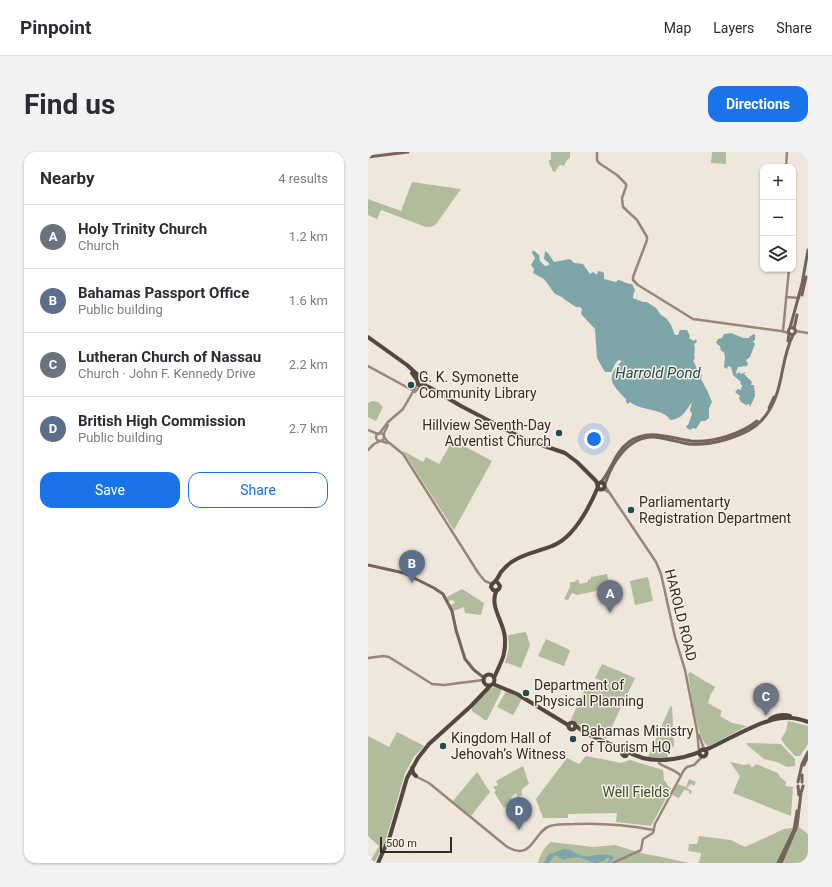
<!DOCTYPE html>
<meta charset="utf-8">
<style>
:root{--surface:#fff;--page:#f2f2f3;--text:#2b2b33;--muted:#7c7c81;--line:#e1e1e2;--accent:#1a73e8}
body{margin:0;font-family:Roboto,sans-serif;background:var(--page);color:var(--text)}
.controls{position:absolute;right:12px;top:12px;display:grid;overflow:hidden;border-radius:8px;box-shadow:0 1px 3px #0004}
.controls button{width:36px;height:36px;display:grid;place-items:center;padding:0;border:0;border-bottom:1px solid var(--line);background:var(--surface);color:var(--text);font:20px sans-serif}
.scale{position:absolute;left:12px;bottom:10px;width:72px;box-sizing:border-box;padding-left:4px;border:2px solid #332c28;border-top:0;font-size:11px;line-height:14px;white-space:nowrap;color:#332c28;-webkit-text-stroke:3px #f7f0e7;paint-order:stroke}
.you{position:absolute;left:226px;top:287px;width:14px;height:14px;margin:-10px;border:3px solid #fff;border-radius:50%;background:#1a73e8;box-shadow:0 0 0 6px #1a73e833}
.badge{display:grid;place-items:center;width:26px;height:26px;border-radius:50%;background:var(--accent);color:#fff;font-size:13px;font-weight:700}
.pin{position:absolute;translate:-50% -33px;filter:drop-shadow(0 1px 2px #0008)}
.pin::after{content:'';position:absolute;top:21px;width:14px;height:12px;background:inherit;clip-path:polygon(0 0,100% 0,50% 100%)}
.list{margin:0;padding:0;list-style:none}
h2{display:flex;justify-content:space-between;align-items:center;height:52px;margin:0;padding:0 16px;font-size:17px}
h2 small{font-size:13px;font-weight:400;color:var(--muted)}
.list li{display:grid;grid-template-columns:26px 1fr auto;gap:12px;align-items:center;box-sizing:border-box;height:64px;padding:0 16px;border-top:1px solid var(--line)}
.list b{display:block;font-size:15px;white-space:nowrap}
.list p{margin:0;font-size:13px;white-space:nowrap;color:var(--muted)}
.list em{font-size:13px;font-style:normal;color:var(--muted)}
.actions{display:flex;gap:8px;padding:12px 16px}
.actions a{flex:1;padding:9px 0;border:1px solid var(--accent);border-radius:12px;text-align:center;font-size:14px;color:var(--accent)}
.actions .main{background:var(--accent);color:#fff}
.icon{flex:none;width:22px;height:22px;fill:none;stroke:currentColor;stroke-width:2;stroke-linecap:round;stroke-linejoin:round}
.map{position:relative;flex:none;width:440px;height:711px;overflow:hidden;border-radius:12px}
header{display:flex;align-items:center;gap:24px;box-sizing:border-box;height:56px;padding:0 20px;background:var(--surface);border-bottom:1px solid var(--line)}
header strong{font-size:19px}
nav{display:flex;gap:22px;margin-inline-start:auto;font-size:14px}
.intro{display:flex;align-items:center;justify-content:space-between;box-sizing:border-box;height:96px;padding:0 24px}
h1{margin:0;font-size:28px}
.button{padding:10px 18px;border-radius:12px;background:var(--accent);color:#fff;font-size:14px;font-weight:700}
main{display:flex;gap:24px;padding:0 24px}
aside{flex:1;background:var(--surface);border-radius:12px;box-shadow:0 1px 3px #0004}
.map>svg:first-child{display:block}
</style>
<header>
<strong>Pinpoint</strong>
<nav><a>Map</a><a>Layers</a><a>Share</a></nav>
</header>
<div class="intro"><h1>Find us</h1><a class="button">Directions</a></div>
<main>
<aside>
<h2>Nearby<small>4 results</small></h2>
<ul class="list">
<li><span class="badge" style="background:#6b7280">A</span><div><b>Holy Trinity Church</b><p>Church</p></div><em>1.2 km</em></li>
<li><span class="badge" style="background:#5c6f8a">B</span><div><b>Bahamas Passport Office</b><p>Public building</p></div><em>1.6 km</em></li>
<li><span class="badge" style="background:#6b7280">C</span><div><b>Lutheran Church of Nassau</b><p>Church · John F. Kennedy Drive</p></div><em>2.2 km</em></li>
<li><span class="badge" style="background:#5c6f8a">D</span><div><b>British High Commission</b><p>Public building</p></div><em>2.7 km</em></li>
</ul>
<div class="actions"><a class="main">Save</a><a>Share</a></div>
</aside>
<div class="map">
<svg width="440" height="711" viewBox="0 0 440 711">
<rect width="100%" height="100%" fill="#efe6dc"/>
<g fill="#b1bc9d">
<path d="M183,0H202V6L199,8L196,14L192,13L188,18V20L184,19V16L182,14L181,9L183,7Z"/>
<path d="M344,0H358V12L343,11Z"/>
<path d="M44,30L93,37L68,72L63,75H58L13,58L9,67L0,63V47L33,59Z"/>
<path d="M4,249L10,250L15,255L8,269L0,265V251Z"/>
<path d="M85,288L124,309L86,378L35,299L55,310L58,305L71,312Z"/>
<path d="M239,422L242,436L209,443L204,441L200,448L196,447L202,435V430H206L210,427L212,432L220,430V428L223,427V425Z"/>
<path d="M280,425L285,449L267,453L262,429Z"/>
<path d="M94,437L116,451L113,463L97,461L96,455L85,459L82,453L87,451L85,448L80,449L79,445Z"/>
<path d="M158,480L162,493L153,516L139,511H137L141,496L140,483Z"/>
<path d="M178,487L200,497L202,499L196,514L170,504Z"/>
<path d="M234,512L267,526L238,587L210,572L208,570L203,567L218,535L229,540L234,529L227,526Z"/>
<path d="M322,520L347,535L342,544L340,551L354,559L352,564L364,571L379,574L341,594C339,593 338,593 336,590C328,577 323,539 320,522Z"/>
<path d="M126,535L133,537V540L119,568H117L104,559V556L119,538Z"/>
<path d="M138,539L154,547L145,563L129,555Z"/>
<path d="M304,554L306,593L304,596L299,597L300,602L299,606L280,605L302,555Z"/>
<path d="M420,569L440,574V592L432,604H427L417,593L413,587L418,579Z"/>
<path d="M29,580L56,594L46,605L37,621L21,677L16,692L6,711H1L11,694L0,684V584L21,595Z"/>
<path d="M379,591L413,592L427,607V614L419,615L409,610L396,607L379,593Z"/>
<path d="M218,604L253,611L262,608L295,618L296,628L303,637L283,674L248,670L249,661L200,662V666H175L168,647L199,606L211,612Z"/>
<path d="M362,610L376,613L382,612V614L385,615L388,612L410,621L412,625L418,630L417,634L425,635L423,664L365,641L372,624Z"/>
<path d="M155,614L161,632L154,637V643L150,645L148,641L143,645L145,649L136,656L126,640L128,639L125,635L130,633L128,629Z"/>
<path d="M109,620L122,640L103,664L85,649Z"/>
<path d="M321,627L328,630L326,634L323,632L319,636L324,639L323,642L321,641V639L316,638L311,646L304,643L310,632L318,635Z"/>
<path d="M431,675L440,682V711H330L332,707L333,701L320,699L321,692H329L331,684L363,688L377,695L416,677Z"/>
<path d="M183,690L225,695L247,693L277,702L289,704L321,711H170C172,703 176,695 183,690Z"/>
</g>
<g fill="#7ea5a8">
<path d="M165,98L171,103L172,109L177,114L181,113V111L176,107L177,99L180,101L186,110L202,107L206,111L215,112L222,122L225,120L229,123L230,119L235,120L236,122V127L248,130L250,128C256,129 258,132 264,132L267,138L265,144V146L275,150H279L288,156L293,163L298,166L303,173L307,183H310L312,178H319L322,184L321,186L326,189L328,187L329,190L326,192C328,197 325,203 327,207L325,208L329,217L334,223L333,227L339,238L344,250L341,256V266L337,269H333L328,277L325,276L322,278L319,276L318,274L320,273L324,262L322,258L324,250C317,259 315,267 302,268C296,256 272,259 262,250L260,252L258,250V247C243,232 237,226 254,209L251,208C246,211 246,216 243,220H237L229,206L227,177L213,162L214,157L212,155H208L196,147L194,145L187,142L176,127L165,121L166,117L163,113L167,106L164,101Z"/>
<path d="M363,181L375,186H381V185L386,182L387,183V188L385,189L387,192L382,205L378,208L380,211L379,214L370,215L368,220L369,222L371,220L373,222L378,220L376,222L384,230L383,233H386L387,244L382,255L381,252L378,253L373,250L371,246L372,244L367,240L370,237L373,238L374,233L372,232L373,230L365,223L363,215L360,214L359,217L356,215L357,205L356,200L353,199L352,194L348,191L350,187L354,186L356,182Z"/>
<path d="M195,697C203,696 208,703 216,704C227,705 232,700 245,704L246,706L241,711H239L242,707L240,705L236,709H233L230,711H226L211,705L201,706L196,708L187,703L181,711H176L180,703Z"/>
</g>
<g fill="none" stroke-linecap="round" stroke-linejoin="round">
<g stroke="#99867b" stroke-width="2.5">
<path d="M229,0V8L231,11L249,23L258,32V35L254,46L255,55L269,68L279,85V88L265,125V128L270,133L325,167L413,179L421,181"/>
<path d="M418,15L419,0"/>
<path d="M425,52L426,57L425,67"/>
<path d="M418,145L431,146"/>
<path d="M415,179L421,117"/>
<path d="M427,179L440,181"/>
<path d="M0,214L46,239"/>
<path d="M47,240L53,233"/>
<path d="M0,278L10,282"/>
<circle cx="12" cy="285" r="4"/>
<path d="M11,282L20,270L35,257L50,231"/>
<path d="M16,284V281L20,273"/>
<path d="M16,285L19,289L35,302L111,422L117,429L124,432"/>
<path d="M13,289L19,291"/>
<path d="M0,298L6,292L12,289"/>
<path d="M237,334L288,410L293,422L307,485L317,518L329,579L331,599"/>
<path d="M235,337L240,340"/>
<path d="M0,506L15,504L21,505L64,532L76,533L115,528"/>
<path d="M331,583L336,597"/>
<path d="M291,611C297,616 307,617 313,624"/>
<path d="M47,624L61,631L138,694C165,711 165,679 182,674C189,672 198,672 206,672C233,671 259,673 286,678"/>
<path d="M245,711L273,698L275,687L285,681L287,672L316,618L319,615L326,613L335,604"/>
</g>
<g stroke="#74645b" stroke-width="3">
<path d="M0,5L40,0"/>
<path d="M434,143L438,125"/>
<circle cx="424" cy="179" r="3.5"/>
<path d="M422,176L434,132L440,98"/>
<path d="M426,177L429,163"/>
<path d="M420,189L421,182"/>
<path d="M401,256L406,245"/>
<path d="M233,330C244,317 247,300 261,290C280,276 302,286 323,289C343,291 374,282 389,269"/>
<path d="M237,332C244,311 260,284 286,285C298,286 309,290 321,292C343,294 380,284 394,268C417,243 411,210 425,183"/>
<path d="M0,413L36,421L66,436L75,442L84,459L88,478L97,507L106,518L115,525"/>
<path d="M436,613L440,604"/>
<path d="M434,623V630"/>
<path d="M430,630L434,612L440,600"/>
<path d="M430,634L431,643"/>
<path d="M410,711L426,678L429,659"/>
<path d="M413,711L429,674L433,641L435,634"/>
</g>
<g stroke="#534740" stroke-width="4">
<path d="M0,185L39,213L53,226"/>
<path d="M44,221L50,229"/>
<circle cx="53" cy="230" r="3.5"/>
<path d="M56,233L61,235L93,254L156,287L197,301L209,310L228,329L230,334"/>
<circle cx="233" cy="334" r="3.5"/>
<path d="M130,431L132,434L131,437L128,439L125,438L123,435L124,432C129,429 130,425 133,420C137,415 141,411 147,408C158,401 172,399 184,394C206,386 221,356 230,335"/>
<circle cx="121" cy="528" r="5.5"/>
<path d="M126,526C132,511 138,505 137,487C137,471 120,454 129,438"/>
<path d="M125,532L149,542L200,573"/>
<path d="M402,567C409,563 415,562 422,564"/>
<circle cx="204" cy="574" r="3.5"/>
<path d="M207,573L217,581L256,598"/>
<circle cx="335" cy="601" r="3.5"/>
<path d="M336,598L342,596C361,587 395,567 415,566C424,565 432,567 440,570"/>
<path d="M260,600L258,604H256L254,602V599L257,598C275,610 295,610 316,605C321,603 326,603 331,600"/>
<path d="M44,616L45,621L48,624"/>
<path d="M10,711L22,684L39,626L50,606L61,592L103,554L122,534"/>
</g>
</g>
<g fill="#224c50" stroke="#f7f0e7" stroke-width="1.5">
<circle cx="43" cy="233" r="4"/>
<circle cx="191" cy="281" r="4"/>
<circle cx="263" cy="358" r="4"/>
<circle cx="158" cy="541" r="4"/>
<circle cx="205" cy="587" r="4"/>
<circle cx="75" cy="594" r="4"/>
</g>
<g text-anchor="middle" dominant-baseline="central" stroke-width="3" stroke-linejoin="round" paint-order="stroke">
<g font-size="14" fill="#332c28" stroke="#f7f0e7" text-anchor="start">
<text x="51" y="225">G. K. Symonette<tspan x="51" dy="16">Community Library</tspan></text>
<text x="183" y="273" text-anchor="end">Hillview Seventh-Day<tspan x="183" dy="16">Adventist Church</tspan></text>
<text x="271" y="350">Parliamentarty<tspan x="271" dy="16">Registration Department</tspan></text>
<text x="166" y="533">Department of<tspan x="166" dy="16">Physical Planning</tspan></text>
<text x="213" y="579">Bahamas Ministry<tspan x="213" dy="16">of Tourism HQ</tspan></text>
<text x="83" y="586">Kingdom Hall of<tspan x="83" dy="16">Jehovah’s Witness</tspan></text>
</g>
<g font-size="14" fill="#332c28" stroke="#f7f0e7">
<text transform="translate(313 463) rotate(76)">HAROLD ROAD</text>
</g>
<g font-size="14" fill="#424f2f" stroke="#f7f0e7">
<text x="268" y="640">Well Fields</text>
</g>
<g font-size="15" font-style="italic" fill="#224c50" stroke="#f7f0e7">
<text x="290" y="221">Harrold Pond</text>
</g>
</g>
</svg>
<div class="controls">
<button>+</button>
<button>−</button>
<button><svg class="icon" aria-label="layers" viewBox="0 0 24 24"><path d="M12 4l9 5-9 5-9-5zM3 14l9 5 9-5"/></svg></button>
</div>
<div class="scale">500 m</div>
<div class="you"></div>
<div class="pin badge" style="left:242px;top:461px;background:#6b7280">A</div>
<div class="pin badge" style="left:44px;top:431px;background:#5c6f8a">B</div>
<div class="pin badge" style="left:398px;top:564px;background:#6b7280">C</div>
<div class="pin badge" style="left:151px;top:678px;background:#5c6f8a">D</div>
</div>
</main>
